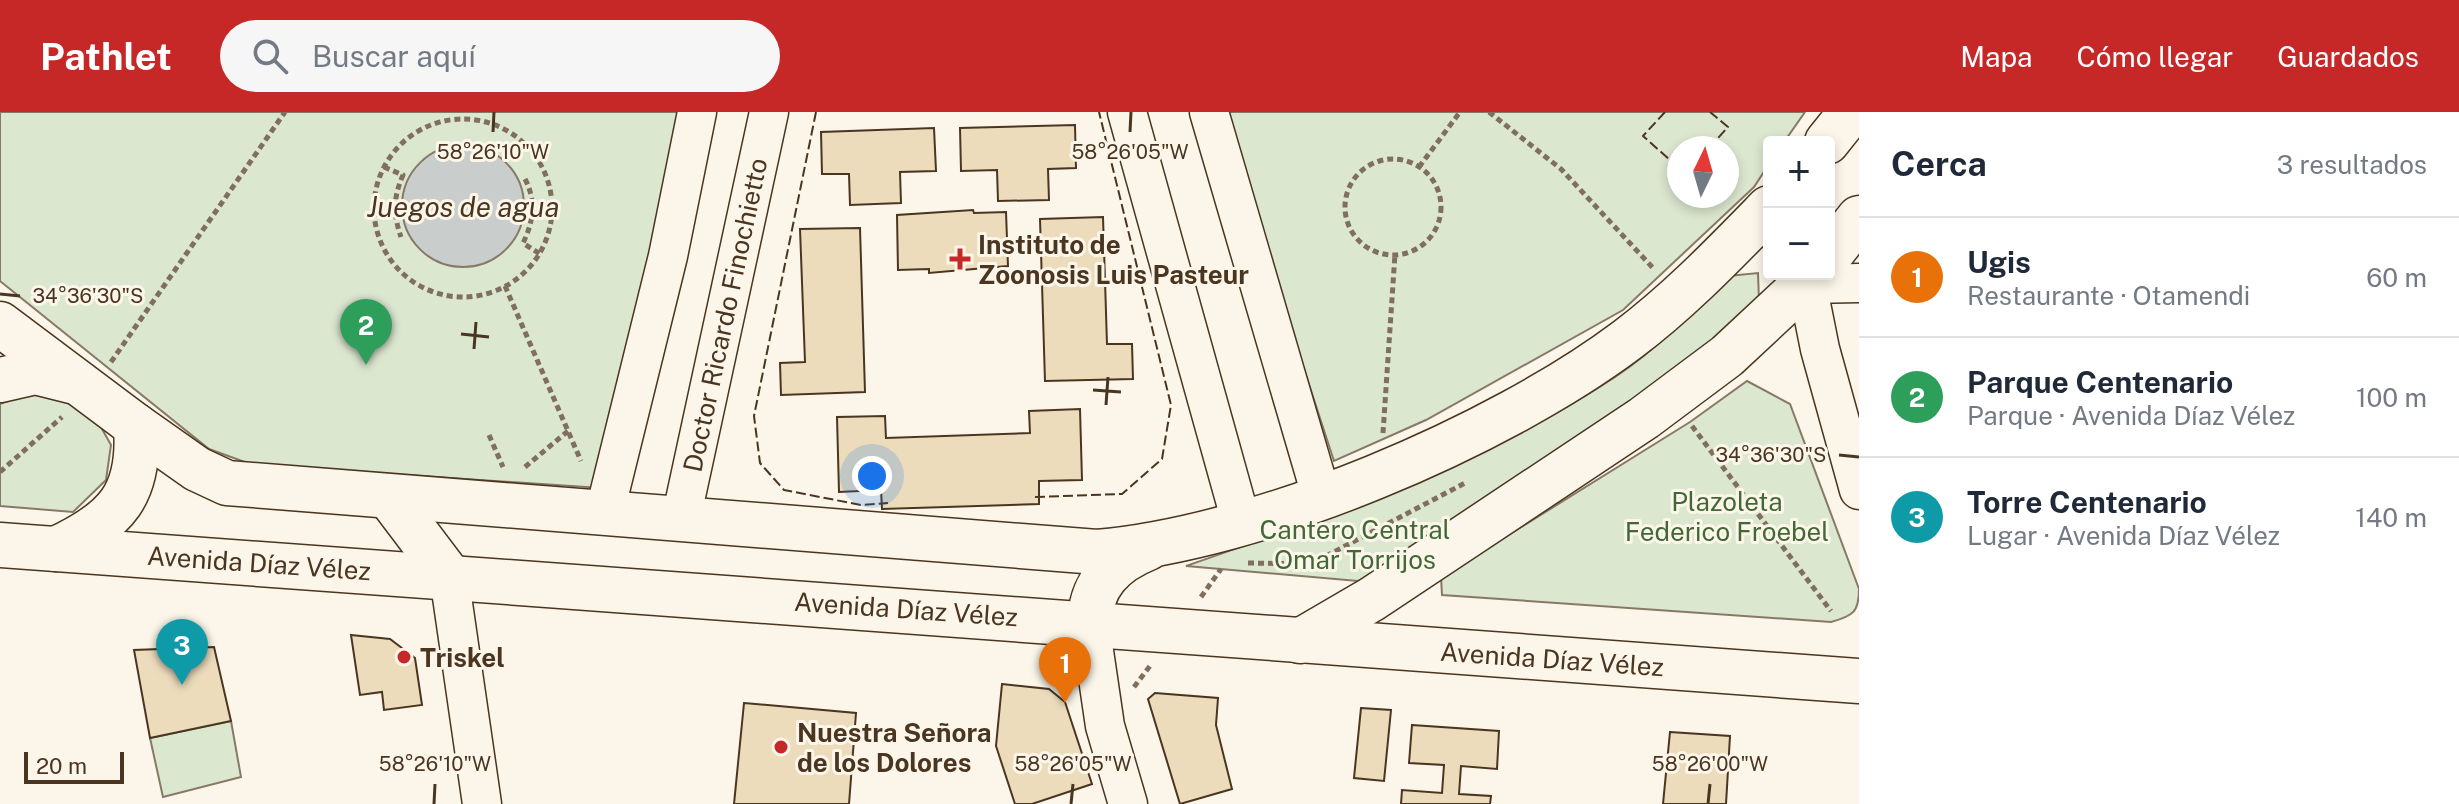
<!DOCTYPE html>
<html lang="es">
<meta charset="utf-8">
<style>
:root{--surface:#fff;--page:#f6f6f7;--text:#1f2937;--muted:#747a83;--line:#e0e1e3;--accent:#c62828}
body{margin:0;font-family:"Public Sans",sans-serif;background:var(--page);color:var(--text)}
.controls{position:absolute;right:24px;top:24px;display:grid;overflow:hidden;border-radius:8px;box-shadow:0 4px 12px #0003}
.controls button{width:72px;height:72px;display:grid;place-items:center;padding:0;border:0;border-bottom:2px solid var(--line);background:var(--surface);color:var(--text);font:40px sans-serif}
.compass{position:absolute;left:1667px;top:24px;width:72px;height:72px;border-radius:50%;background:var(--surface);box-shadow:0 4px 12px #0003;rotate:5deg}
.scale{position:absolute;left:24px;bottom:20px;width:100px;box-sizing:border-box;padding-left:8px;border:4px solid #4a3520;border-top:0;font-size:22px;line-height:28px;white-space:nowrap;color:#4a3520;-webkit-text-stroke:6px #fbf6e9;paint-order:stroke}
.you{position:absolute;left:872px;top:364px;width:28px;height:28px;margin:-20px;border:6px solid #fff;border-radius:50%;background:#1a73e8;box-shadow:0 0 0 12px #1a73e833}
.badge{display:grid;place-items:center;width:52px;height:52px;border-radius:50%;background:var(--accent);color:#fff;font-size:26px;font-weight:700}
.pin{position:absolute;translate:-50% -66px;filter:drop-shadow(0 2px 4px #0008)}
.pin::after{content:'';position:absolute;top:42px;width:28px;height:24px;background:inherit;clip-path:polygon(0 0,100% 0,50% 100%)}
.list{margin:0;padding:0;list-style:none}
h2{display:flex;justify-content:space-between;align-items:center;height:104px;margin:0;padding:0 32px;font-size:34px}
h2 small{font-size:26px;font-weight:400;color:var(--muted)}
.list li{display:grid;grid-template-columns:52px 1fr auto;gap:24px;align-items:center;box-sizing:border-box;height:120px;padding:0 32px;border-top:2px solid var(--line)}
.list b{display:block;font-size:30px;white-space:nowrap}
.list p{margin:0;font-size:26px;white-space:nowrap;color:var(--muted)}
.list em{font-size:26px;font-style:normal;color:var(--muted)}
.icon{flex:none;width:44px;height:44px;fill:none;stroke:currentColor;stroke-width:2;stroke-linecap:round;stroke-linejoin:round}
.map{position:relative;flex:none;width:1859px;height:692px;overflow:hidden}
header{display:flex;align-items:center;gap:48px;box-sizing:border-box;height:112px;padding:0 40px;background:var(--accent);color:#fff}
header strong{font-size:38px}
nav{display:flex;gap:44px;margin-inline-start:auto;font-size:28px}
.search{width:560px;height:72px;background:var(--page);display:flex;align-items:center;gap:20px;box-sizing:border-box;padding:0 28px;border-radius:44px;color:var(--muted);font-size:30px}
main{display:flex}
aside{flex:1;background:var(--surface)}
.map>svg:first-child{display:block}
</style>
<header>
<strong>Pathlet</strong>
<div class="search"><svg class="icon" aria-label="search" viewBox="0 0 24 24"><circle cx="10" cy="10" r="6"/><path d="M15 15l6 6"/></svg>Buscar aquí</div>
<nav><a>Mapa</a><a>Cómo llegar</a><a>Guardados</a></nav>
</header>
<main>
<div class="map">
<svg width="1859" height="692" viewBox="0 0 1859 692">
<rect width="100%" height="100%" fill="#fbf6e9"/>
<g fill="#dce7d0" stroke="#887966" stroke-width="2" fill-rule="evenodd">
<path d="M0,0H682L601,376L253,353L209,337L0,169Z"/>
<path d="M1220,0H1805L1784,30H1769V52L1754,75L1623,198L1426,308L1334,349ZM1679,36H1727V84H1679Z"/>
<path d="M1758,161L1759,189L1649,283L1398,453L1358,469L1186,454C1329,404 1489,349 1615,265C1657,237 1693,200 1728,164Z"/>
<path d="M1747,269L1790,292L1859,477C1859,500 1853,504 1831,510L1442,483L1441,465L1690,310Z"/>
<path d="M29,281L62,285L97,308L111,333L106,368L73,400L0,394V292Z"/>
<path d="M231,609L241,665L163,685L150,626Z"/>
</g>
<circle fill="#c9cecd" stroke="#887966" stroke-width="2" cx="463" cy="94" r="61"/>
<g fill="#ecdcbc" stroke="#4a3520" stroke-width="2">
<path d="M1075,13L1076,56L1048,57L1049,88L998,89L997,58L961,59L960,16Z"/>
<path d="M934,16L936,59L900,60L901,91L850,93L849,62H822L821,20Z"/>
<path d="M973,98L974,101L1006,100L1008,154L929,161V157L898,158L897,103Z"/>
<path d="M1103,105L1107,232H1132L1133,267L1045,269L1040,107Z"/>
<path d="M860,116L865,280L781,283L780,251L805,250L800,117Z"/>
<path d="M1080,297L1082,368L1039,369V392L882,397L881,378L839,380L837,305L885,304L886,326L1030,321L1029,299Z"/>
<path d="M351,523L390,527L415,546L422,593L384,598L382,580L360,583Z"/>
<path d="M214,535L231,609L150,626L134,538Z"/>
<path d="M1002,572L1049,577L1065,590L1092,672L1032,692H1015L996,634Z"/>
<path d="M1155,581L1218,586L1216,613L1232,677L1180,692L1148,587Z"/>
<path d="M744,591L856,601L849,692H734Z"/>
<path d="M1361,596L1391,598L1384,669L1354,666Z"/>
<path d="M1412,613L1499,619L1497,657L1461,654L1459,682L1491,684L1490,692H1401L1402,678L1442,681L1444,653L1409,651Z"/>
<path d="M1670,620L1730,624L1726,692H1663Z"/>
</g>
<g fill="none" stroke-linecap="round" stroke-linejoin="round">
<g stroke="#4a3520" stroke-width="41">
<g id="minor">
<path d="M1127,0L1242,413"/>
<path d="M1209,0L1321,383"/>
<path d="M1798,162L1807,172L1820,237L1859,378"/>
<path d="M1807,172L1859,171"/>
<path d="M604,403L668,144L697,0"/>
<path d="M681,407L769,0"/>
<path d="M449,464L482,692"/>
<path d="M1090,512L1105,614L1128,692"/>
</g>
</g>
<g stroke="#4a3520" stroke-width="47">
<g id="major">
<path d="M1827,30L1851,0"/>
<path d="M1829,144L1859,106"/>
<path d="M0,212L136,314L197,357L227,371L1097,440C1260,426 1496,326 1627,228C1679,189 1724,142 1769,96"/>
<path d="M0,268L35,260L75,270"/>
<path d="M390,386L449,464"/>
<path d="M0,433L1859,569"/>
<path d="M56,437C116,409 141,383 136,314"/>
<path d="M1090,512C1090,473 1113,450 1148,436"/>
<path d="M1300,529L1372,487L1644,306L1727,244L1815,162"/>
</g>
</g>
<g stroke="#7f6f5c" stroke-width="5" stroke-dasharray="6 4" stroke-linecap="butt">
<path d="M1489,0L1561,57L1653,156"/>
<circle cx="463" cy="96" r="89"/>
<circle cx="1393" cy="95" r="48"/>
<path d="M384,55L403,63C393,86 393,102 401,125"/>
<path d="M1419,55L1460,0"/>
<path d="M525,67C536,88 534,109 523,131L540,142"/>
<path d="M505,174L581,349"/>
<path d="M111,250L285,0"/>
<path d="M1692,314L1831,499"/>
<path d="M1383,321L1395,142"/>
<path d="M489,323L503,355"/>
<path d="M525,355L568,319"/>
<path d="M0,360L62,305"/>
<path d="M1248,451L1311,452L1465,371"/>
<path d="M1201,485L1221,457"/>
<path d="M1134,575L1150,554"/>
</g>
<use href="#minor" stroke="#fbf6e9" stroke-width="38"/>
<use href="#major" stroke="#fbf6e9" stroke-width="44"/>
<g stroke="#4a3520" stroke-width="2" stroke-dasharray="10 4" stroke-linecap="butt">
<path d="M816,0L754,304L760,351L784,378L861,393L888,391"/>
<path d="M1665,0L1643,24L1679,56"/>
<path d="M1709,36L1728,15L1710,0"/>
<path d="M1035,385L1122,382L1162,347L1171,293L1099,0"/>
</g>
</g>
<path fill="none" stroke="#4a3520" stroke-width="3" d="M493,20L494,0M1130,20L1131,0M0,182L20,184M461,222L489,225M474,237L476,210M1093,278L1121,280M1106,293L1108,265M1839,343L1859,345M434,692L435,672M1071,692L1073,672M1708,692L1710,672"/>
<g fill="#c62828" stroke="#fbf6e9" stroke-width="3">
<path d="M956 135h8v8h8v8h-8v8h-8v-8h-8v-8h8z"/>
<circle cx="404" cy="545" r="8"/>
<circle cx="781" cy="635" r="8"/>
</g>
<g text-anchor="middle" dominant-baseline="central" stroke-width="6" stroke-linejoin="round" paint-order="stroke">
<g font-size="26" font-weight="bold" fill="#4a3520" stroke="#fbf6e9" text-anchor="start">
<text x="978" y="132">Instituto de<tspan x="978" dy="30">Zoonosis Luis Pasteur</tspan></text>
<text x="420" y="545">Triskel</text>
<text x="797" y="620">Nuestra Señora<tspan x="797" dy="30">de los Dolores</tspan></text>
</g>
<g font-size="26" fill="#4a3520" stroke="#fbf6e9">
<text transform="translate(725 203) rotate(-78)">Doctor Ricardo Finochietto</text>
<text transform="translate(259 451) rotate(4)">Avenida Díaz Vélez</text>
<text transform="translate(906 497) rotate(4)">Avenida Díaz Vélez</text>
<text transform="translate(1552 547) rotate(4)">Avenida Díaz Vélez</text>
</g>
<g font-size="26" fill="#436837" stroke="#fbf6e9">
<text x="1727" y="389">Plazoleta<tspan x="1727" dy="30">Federico Froebel</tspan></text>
<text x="1355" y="417">Cantero Central<tspan x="1355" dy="30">Omar Torrijos</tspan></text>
</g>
<g font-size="28" font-style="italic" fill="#4a3520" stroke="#fbf6e9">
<text x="463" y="94">Juegos de agua</text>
</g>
</g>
<g font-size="20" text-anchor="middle" fill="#4a3520" stroke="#fbf6e9" stroke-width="6" stroke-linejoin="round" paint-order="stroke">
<text x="493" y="47">58°26'10"W</text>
<text x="1130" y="47">58°26'05"W</text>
<text x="88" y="191">34°36'30"S</text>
<text x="1771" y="350">34°36'30"S</text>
<text x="435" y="659">58°26'10"W</text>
<text x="1073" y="659">58°26'05"W</text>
<text x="1710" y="659">58°26'00"W</text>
</g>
</svg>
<div class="controls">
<button>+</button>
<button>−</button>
</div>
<svg class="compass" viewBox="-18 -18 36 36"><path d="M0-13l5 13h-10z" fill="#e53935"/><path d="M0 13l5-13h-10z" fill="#747a83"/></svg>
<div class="scale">20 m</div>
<div class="you"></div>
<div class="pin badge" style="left:1065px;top:591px;background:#e8710a">1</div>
<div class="pin badge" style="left:366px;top:253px;background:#2e9e5b">2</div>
<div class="pin badge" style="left:182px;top:573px;background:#0f9aa8">3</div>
</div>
<aside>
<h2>Cerca<small>3 resultados</small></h2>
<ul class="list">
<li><span class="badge" style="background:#e8710a">1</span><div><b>Ugis</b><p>Restaurante · Otamendi</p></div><em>60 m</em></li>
<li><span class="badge" style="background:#2e9e5b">2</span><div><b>Parque Centenario</b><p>Parque · Avenida Díaz Vélez</p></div><em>100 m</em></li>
<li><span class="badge" style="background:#0f9aa8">3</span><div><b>Torre Centenario</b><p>Lugar · Avenida Díaz Vélez</p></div><em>140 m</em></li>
</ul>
</aside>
</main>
